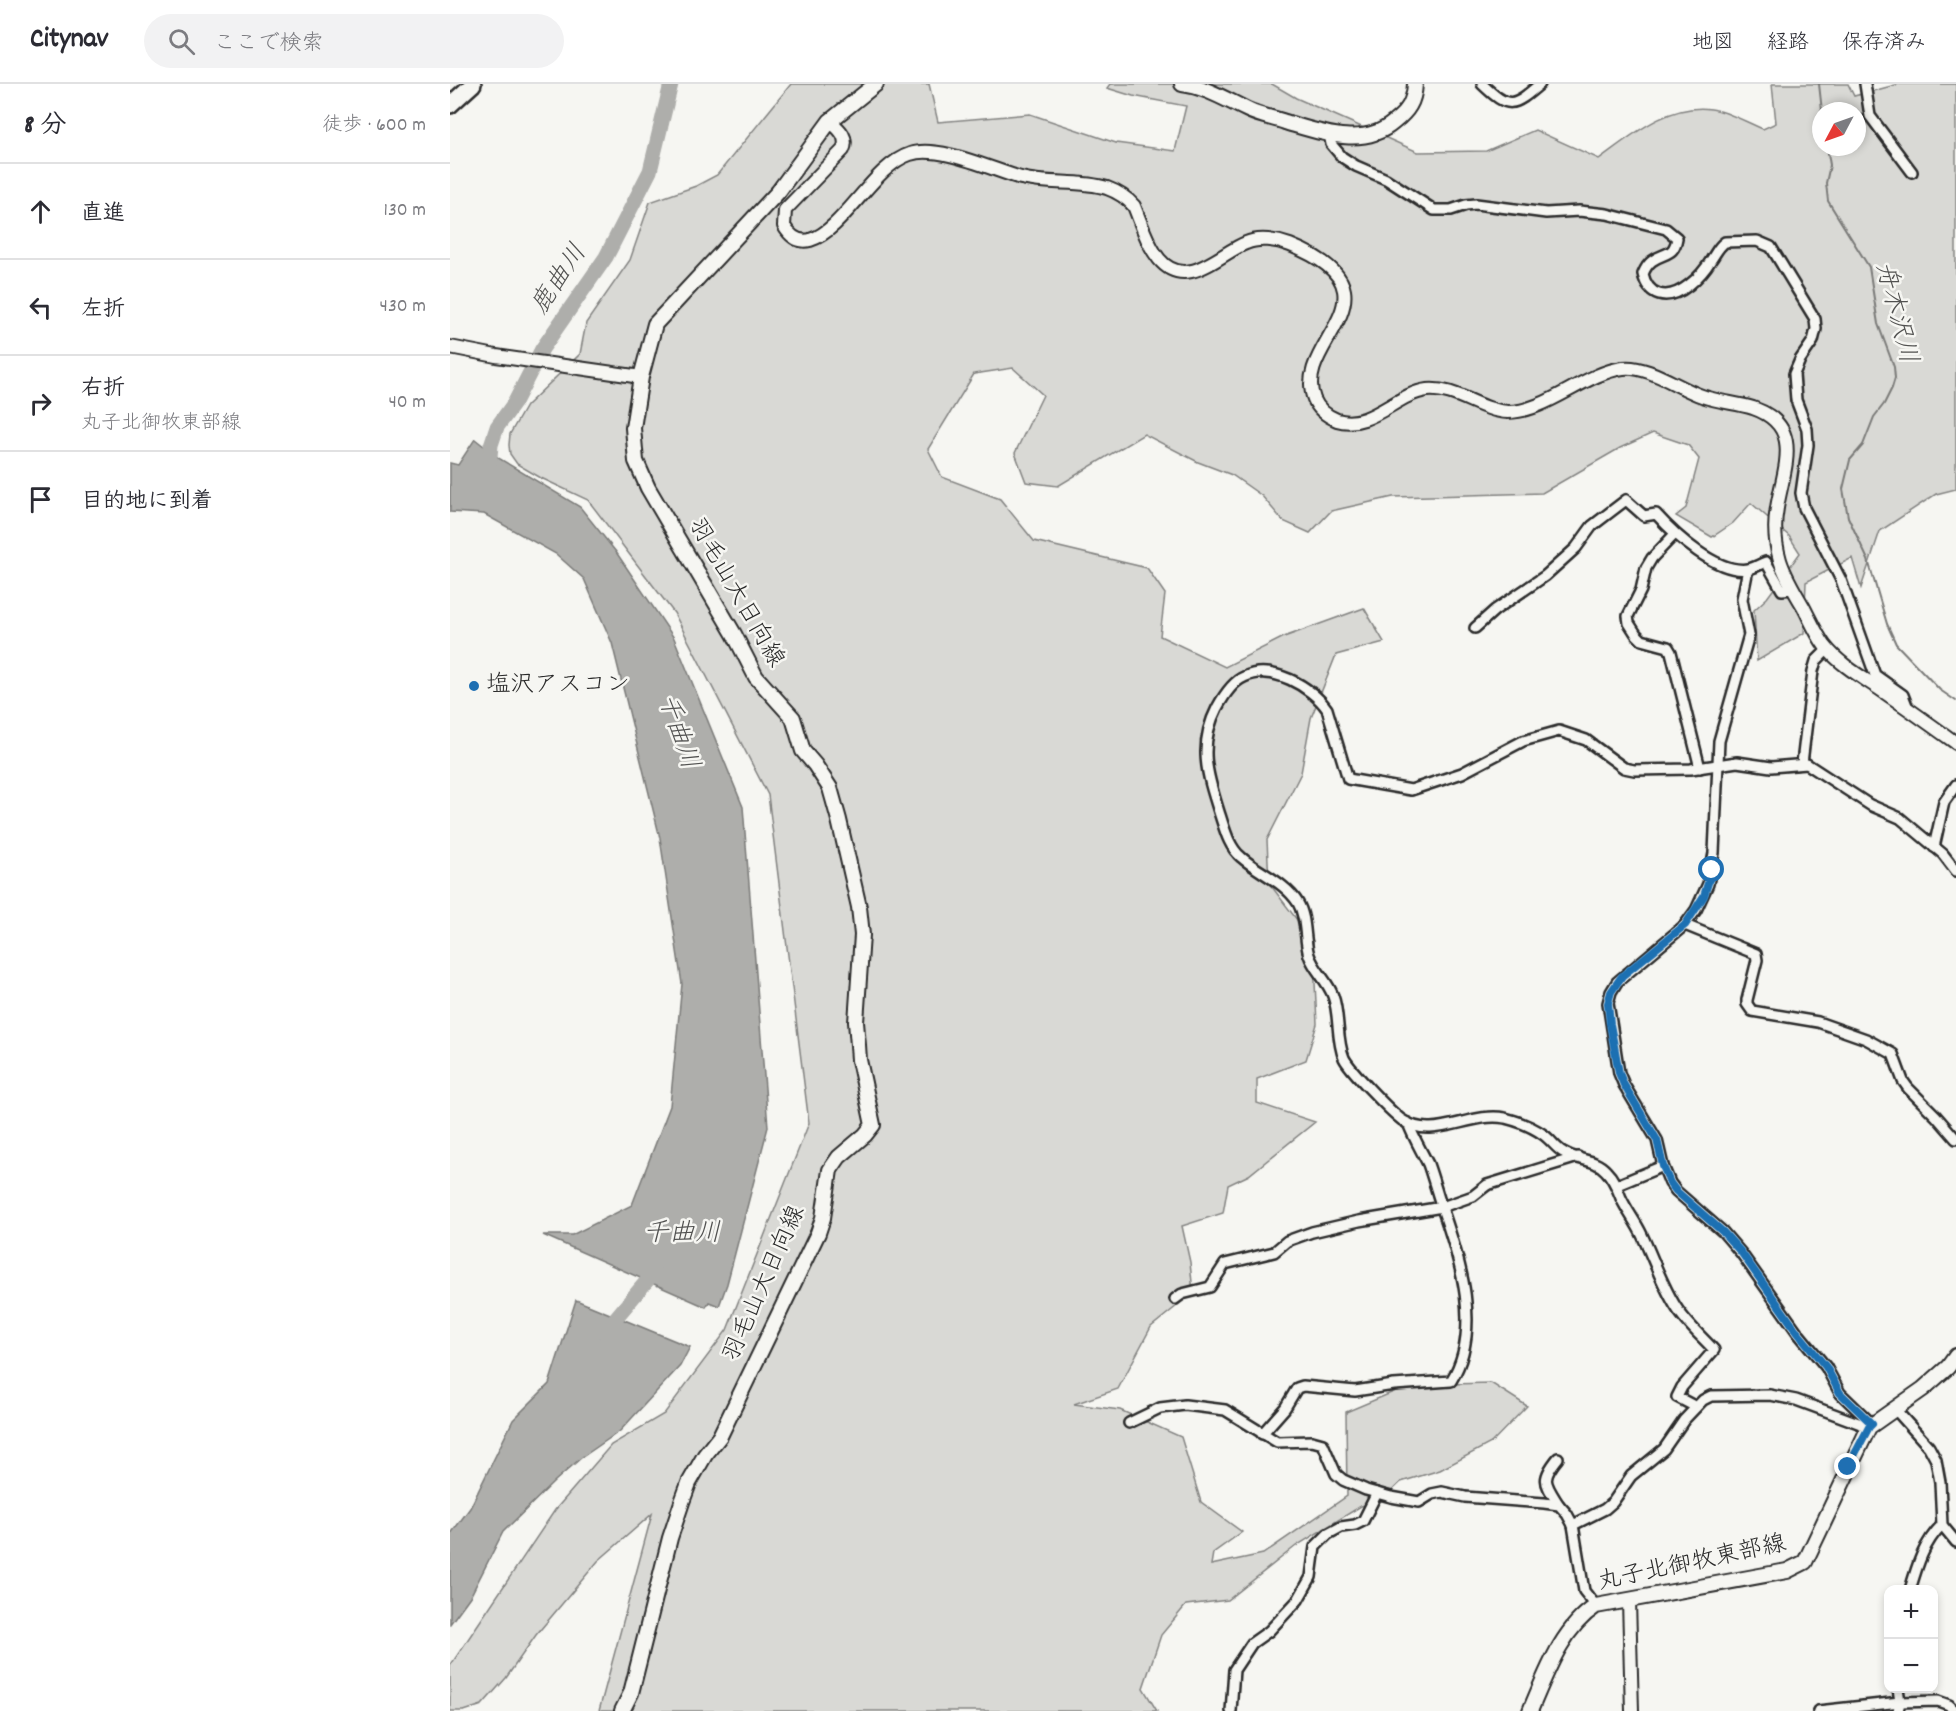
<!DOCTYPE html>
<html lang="ja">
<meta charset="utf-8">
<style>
:root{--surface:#fff;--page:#f2f2f3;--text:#2b2b33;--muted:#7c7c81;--line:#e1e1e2}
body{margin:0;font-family:Dekko,"Klee One",sans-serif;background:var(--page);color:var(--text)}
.controls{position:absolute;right:18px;bottom:18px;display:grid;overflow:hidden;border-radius:12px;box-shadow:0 3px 9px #0003}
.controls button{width:54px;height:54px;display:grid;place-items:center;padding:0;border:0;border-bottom:2px solid var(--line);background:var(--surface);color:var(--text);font:30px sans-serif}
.compass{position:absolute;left:1362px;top:18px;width:54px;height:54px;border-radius:50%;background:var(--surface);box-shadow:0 3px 9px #0003;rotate:229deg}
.stop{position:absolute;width:18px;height:18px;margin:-14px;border:4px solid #1f6fb2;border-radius:50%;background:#fff}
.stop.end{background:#1f6fb2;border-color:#fff;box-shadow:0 2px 6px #0008}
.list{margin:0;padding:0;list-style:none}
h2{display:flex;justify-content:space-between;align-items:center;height:78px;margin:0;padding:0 24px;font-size:26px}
h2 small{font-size:20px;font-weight:400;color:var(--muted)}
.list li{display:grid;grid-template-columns:39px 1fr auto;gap:18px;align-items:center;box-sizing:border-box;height:96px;padding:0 24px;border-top:2px solid var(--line)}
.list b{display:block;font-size:22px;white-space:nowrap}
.list p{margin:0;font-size:20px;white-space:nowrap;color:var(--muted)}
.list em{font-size:20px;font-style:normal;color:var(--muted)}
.icon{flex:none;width:33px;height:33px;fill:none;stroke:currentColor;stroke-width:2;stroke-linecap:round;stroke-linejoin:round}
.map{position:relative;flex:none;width:1506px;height:1627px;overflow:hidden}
header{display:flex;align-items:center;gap:36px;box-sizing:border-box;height:84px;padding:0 30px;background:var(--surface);border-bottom:2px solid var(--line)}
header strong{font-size:28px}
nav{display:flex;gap:33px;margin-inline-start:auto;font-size:21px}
.search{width:420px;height:54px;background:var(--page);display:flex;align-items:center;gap:15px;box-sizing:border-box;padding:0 21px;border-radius:33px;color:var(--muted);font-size:22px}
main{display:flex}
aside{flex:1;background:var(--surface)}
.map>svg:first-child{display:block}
</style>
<header>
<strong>Citynav</strong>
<div class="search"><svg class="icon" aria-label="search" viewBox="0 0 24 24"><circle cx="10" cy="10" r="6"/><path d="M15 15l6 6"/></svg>ここで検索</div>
<nav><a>地図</a><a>経路</a><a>保存済み</a></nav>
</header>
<main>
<aside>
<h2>8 分<small>徒歩 · 600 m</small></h2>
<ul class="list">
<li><svg class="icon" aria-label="ahead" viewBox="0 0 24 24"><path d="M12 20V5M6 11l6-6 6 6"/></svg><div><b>直進</b></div><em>130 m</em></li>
<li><svg class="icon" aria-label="left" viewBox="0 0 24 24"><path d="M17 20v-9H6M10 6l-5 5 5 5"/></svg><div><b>左折</b></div><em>430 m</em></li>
<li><svg class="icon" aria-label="right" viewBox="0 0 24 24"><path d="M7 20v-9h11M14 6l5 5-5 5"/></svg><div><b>右折</b><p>丸子北御牧東部線</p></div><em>40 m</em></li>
<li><svg class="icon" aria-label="arrive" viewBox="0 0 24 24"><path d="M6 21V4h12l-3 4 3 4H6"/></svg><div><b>目的地に到着</b></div></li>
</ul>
</aside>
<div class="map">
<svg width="1506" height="1627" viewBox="0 0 1506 1627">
<rect width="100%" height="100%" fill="#f6f6f2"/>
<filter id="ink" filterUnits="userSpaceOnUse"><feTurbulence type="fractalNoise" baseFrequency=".0167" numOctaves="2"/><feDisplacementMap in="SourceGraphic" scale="12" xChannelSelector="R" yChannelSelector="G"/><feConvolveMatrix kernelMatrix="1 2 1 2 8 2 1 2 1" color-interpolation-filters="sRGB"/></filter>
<g filter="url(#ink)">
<path fill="#d9d9d5" stroke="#828280" stroke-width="1.5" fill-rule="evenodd" d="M341,0H479L488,38L580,30L666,59L725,67L736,22L683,12L657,4L660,0H822L846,14L968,68L1036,67L1085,46L1149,75C1181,52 1218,19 1261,25C1277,27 1298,39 1313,45L1326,39L1322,0H1398L1404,12L1449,0H1506V405L1486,410L1430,447L1411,504L1402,474L1356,498L1354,549L1307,577L1304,526L1317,514L1350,469L1339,452L1301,419L1283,439L1262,453L1226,432L1236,424L1249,375L1238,361L1203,349L1170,364L1092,409L943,413L881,427L860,449L833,437L812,412L782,391L748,378L694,350L608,402L576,398L565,369L593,311L563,284L524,290L478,365L492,393L550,415L584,457L697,484L715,510L710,552L775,583L834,553L914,524L934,558L886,571L861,634L851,689L817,756L819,799L863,857L867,940L856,976L807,995V1019L865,1038L799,1091L778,1101L773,1129L732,1142L740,1178L743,1209L701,1243L668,1305L624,1320L670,1326L731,1353L751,1418L792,1448L763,1469L761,1481L813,1470L897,1412L896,1328L960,1301L1041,1299L1077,1322L1041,1359L990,1386L951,1398L930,1418L911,1422L846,1462L778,1516L736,1521L711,1551L693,1604L707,1627H149L202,1430L148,1477L86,1551L56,1594L32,1621L14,1627H0V1582L105,1426L161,1361L214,1330L277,1246L359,1039L318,711L224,529L138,416L91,394L67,380L60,370L59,361L60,350L76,322L130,270L136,239L180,176L200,118L246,102L267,91ZM1371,27H1407V63H1371Z"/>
<g fill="#aeaeab" stroke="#7a7a78" stroke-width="1.5">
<path d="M25,355L50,375L130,423L166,468L224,554L293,723L318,1043L277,1200L269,1222L259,1218L256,1223L93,1151H122L182,1121L220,1022L232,900L210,754L162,559L134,495L106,470L34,430L0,428V379L8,381Z"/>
<path d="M126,1216L240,1263L230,1282L170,1347L131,1374L105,1397L53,1448L21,1511L0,1540V1451L20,1424L63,1336L99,1300Z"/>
</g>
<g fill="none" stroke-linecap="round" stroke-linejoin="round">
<g stroke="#7a7a78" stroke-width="2">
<path d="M1369,0L1372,27"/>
<path d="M1377,63L1380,81L1376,99L1378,117L1419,183L1428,240L1444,283L1445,294L1442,304L1434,320L1424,333L1413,361L1400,376L1393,405L1398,433L1418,476L1437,540L1446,560L1490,606L1506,617"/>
</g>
<g stroke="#aeaeab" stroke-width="15">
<path d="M39,385L41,361L47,343L65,318L92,265L156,173L200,87L221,0"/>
<path d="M154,1248L201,1192L204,1179"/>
</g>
<g stroke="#2b2b2b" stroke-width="14">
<g id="minor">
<path d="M1032,0C1059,26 1063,23 1090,0"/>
<path d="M1415,0L1420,32L1462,88"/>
<path d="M879,50L881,60L892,73L906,82L936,95L984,126H1001L1016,121L1026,120L1096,129L1129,127L1157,130L1216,145L1227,154C1224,173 1214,168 1202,177C1198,180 1195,185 1193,190C1195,199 1199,207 1209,210C1229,216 1252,191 1261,176C1266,169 1268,163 1275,158L1307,157L1321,163L1365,235L1366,245L1363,257L1350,276L1344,290L1346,316L1357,345L1358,361L1351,409L1354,424L1391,496L1425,591L1453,611L1458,624"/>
<path d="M1224,451L1202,474L1196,484L1191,506L1178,532L1179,539L1186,550L1192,556L1218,563L1221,568L1250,684"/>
<path d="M1298,485L1292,515L1299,551L1269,657L1264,769L1258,800L1246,826L1235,841L1167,898L1161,908L1158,919L1169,989L1174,1001L1207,1056L1213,1082L1220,1099L1226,1107L1273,1148L1291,1169L1348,1249L1376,1283L1390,1309L1422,1340"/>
<path d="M1025,544L1045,526L1095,492L1126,464L1142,442L1176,416L1194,432L1206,430C1225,451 1267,490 1298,485C1304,484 1310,480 1316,478L1332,506L1343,505"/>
<path d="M1352,679L1363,587L1366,577L1378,565"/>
<path d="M1484,763L1494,718L1506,701"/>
<path d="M1235,841L1306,870L1307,876L1297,916V920L1302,927L1368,938L1416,955L1443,970L1453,997L1458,1004L1486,1032L1506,1055"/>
<path d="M1167,1101L1213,1082"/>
<path d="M725,1215L732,1210L760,1203L775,1180L824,1168L837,1157L862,1148L909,1137L992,1123L1023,1112L1037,1101L1128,1073"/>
<path d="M1246,1323L1227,1313L1232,1303L1264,1266C1251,1252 1236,1239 1226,1223C1212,1201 1203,1174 1192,1151C1186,1138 1177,1127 1171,1114C1167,1104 1164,1095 1156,1087C1145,1074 1127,1077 1113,1068C1106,1064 1101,1056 1094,1051C1083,1043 1067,1037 1055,1034C1021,1027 983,1058 952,1036C941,1028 900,986 894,974C886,955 890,931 883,912C878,897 864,886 859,871C854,855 857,834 848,819C835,798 809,789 791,773C779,763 775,746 770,731C758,693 747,663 767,624C773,613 782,598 794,593C821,579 862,603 877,625L898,695L961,706L1012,689L1073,657L1109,647L1136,656L1174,684L1184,686L1241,685L1287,678L1321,683L1357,680L1420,721L1450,734L1493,770L1506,787"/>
<path d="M1444,1324L1479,1363L1486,1376L1490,1398L1492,1441L1506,1458"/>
<path d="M679,1339L710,1324L735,1321L775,1326L827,1358L862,1357L873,1360L886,1390L893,1396L916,1406L941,1413L969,1418L982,1410L992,1408L1015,1413L1094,1419L1109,1421L1117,1430L1123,1441"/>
<path d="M812,1350L835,1324L847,1304L853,1302L905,1307L944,1301L1001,1297C1033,1246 1010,1176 992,1124C987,1109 983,1094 978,1080C971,1066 963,1053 958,1039"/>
<path d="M1108,1374C1090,1396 1095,1399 1109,1421"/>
<path d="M1460,1506C1467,1482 1474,1458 1492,1441"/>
<path d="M1146,1522L1134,1507L1123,1441L1155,1425L1163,1418L1181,1392L1214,1365L1234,1336L1253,1316L1261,1312L1320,1311L1346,1316L1419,1343"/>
<path d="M781,1627L784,1586L802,1559L819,1547L848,1516L861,1493L865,1463L878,1450L891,1443L905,1441L913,1437L927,1409"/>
<path d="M1368,1627L1450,1618L1488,1617L1499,1621L1504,1627"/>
<path d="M1448,1627L1450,1618L1448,1604"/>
</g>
</g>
<g stroke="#2b2b2b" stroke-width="16">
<g id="tertiary">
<path d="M380,37C389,45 399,53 393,66L335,126L334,142C340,152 348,159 360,156C394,146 423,82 460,70C488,60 543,86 571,94C600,101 630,96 657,104C668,108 677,114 684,122C691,139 697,160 709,175C736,208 770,169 796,159C809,153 827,156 840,161C960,209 841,260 864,315C868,325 877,332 887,336C920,346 946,310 977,306C1006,303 1030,327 1058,328C1096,328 1135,289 1173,284C1198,281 1228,304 1252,312C1269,318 1286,319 1303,324C1355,342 1333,385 1327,424C1324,440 1325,459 1330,476C1335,492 1344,507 1353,522C1360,535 1366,550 1375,562C1390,581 1412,593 1431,606C1456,623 1481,641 1506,659"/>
<path d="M0,263L46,272L191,293"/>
<path d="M1179,1517L1182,1627"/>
</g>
</g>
<g stroke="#2b2b2b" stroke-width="18">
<g id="secondary">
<path d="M732,0C757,3 778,17 800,27C811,32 824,34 835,38C869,48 913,65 944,38C958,27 964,18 965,0"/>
<path d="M172,1627L181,1609L220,1454L232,1418L239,1399L255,1371L270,1352L368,1149L373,1134L380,1086L389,1073L415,1051L423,1041L409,976L408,961L406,938L412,851L409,823L389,736L380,704L365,681L353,667L343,634L306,593L284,550L198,404L186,377L183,344L191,293L205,240L328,108L380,37L426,0"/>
<path d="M1080,1627C1096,1590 1111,1545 1146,1522L1337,1487L1355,1478L1419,1343L1473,1305L1498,1283L1506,1272"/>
</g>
</g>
<g stroke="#2b2b2b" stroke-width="20">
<path id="primary" d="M0,21L23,0"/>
</g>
<use href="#minor" stroke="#f6f6f2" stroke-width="9"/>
<use href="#tertiary" stroke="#f6f6f2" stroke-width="12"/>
<use href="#secondary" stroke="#f6f6f2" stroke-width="14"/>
<use href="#primary" stroke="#f6f6f2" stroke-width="15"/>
</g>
</g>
<g fill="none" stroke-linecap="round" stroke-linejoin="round" filter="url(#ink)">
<path stroke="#1f6fb2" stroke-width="8" d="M1262,786L1254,812L1235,841L1172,892L1161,908L1158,919L1160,940L1169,989L1174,1001L1207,1056L1213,1082L1220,1099L1226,1107L1273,1148L1291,1168L1348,1249L1376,1283L1390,1309L1422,1340L1419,1343L1398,1383"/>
</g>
<circle fill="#1f6fb2" stroke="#f6f6f2" stroke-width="2" cx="24" cy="602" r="6"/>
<g text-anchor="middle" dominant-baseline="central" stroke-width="5" stroke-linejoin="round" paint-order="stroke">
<g font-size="24" fill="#2b2b2b" stroke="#f6f6f2">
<text transform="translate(285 509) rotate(60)">羽毛山大日向線</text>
<text transform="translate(315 1200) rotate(-66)">羽毛山大日向線</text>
<text transform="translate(1242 1480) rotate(-12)">丸子北御牧東部線</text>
</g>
<g font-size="24" fill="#2b2b2b" stroke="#f6f6f2" text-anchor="start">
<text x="36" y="602">塩沢アスコン</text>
</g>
<g font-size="26" font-style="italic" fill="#525251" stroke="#f6f6f2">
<text transform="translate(110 196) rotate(-56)">鹿曲川</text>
<text transform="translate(1445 229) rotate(76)">舟木沢川</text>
<text transform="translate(227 648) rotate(71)">千曲川</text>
<text x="232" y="1150">千曲川</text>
</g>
</g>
</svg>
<div class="controls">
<button>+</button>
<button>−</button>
</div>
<svg class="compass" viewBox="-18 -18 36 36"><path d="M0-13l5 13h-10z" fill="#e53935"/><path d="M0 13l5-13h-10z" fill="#7c7c81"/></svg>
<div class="stop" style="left:1262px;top:786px"></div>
<div class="stop end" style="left:1398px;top:1383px"></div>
</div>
</main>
